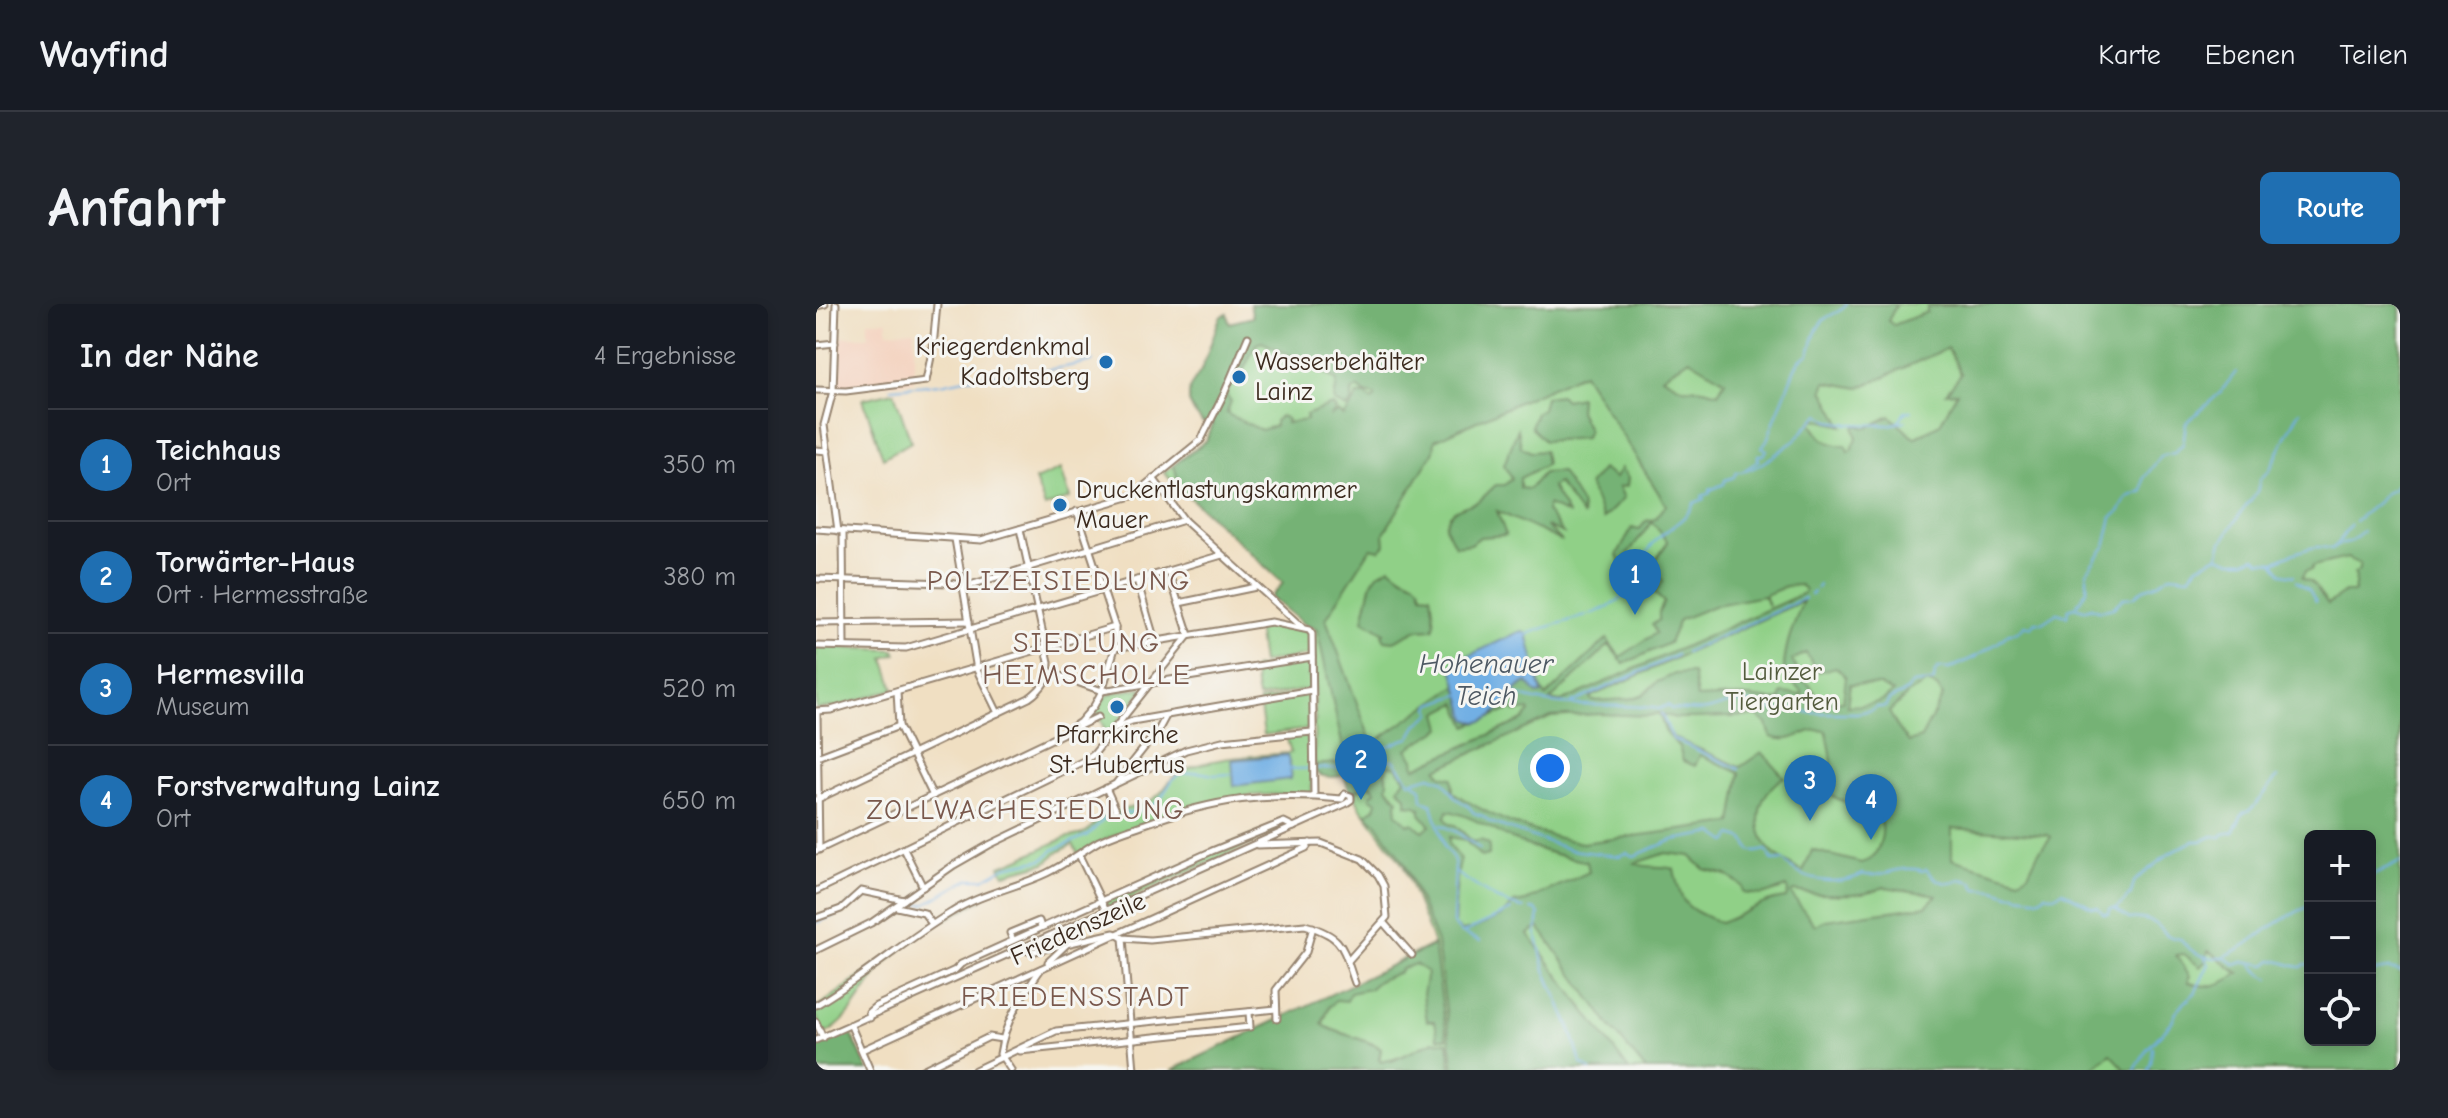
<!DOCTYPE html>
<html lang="de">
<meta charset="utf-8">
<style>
:root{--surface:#171b24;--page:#20242c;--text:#f1f3f6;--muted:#9ea1a6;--line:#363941;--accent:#1f6fb2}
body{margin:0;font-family:"Comic Neue",sans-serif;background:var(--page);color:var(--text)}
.controls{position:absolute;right:24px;bottom:24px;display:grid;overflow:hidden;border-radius:12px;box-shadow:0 4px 12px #0003}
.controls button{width:72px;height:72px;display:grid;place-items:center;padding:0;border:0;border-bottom:2px solid var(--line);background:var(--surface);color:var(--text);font:40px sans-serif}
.you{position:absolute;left:734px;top:464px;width:28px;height:28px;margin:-20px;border:6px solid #fff;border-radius:50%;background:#1a73e8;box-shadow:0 0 0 12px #1a73e833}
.badge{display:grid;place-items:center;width:52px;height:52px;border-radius:50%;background:var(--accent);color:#fff;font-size:26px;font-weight:700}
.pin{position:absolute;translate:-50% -66px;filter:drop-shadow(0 2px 4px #0008)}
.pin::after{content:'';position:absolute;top:42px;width:28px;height:24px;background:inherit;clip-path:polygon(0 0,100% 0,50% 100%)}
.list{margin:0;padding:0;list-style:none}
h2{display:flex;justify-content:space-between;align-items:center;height:104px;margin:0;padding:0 32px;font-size:34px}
h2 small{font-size:26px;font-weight:400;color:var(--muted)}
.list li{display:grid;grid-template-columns:52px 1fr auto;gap:24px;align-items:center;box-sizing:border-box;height:112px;padding:0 32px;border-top:2px solid var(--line)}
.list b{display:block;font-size:30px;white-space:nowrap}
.list p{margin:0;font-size:26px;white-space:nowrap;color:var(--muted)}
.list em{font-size:26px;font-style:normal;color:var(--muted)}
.icon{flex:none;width:44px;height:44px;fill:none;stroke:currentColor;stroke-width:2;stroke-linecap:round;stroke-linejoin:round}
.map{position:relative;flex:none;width:1584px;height:766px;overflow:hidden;border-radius:12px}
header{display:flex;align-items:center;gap:48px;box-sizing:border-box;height:112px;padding:0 40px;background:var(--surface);border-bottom:2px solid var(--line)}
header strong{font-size:38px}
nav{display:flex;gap:44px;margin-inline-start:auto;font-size:28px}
.intro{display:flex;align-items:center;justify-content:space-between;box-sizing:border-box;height:192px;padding:0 48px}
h1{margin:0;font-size:56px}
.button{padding:20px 36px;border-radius:12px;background:var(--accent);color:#fff;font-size:28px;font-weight:700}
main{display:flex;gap:48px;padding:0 48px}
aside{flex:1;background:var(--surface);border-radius:12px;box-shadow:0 4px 12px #0003}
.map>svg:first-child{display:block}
</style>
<header>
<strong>Wayfind</strong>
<nav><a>Karte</a><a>Ebenen</a><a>Teilen</a></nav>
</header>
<div class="intro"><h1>Anfahrt</h1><a class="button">Route</a></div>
<main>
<aside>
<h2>In der Nähe<small>4 Ergebnisse</small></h2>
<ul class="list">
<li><span class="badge">1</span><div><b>Teichhaus</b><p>Ort</p></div><em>350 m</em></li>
<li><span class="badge">2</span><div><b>Torwärter-Haus</b><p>Ort · Hermesstraße</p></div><em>380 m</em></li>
<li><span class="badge">3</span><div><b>Hermesvilla</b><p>Museum</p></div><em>520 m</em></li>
<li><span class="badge">4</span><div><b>Forstverwaltung Lainz</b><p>Ort</p></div><em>650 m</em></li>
</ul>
</aside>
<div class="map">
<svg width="1584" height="766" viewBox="0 0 1584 766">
<rect width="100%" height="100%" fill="#f6f6f2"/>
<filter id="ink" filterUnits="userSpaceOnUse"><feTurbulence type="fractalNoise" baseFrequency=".0125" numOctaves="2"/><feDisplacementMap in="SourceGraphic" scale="16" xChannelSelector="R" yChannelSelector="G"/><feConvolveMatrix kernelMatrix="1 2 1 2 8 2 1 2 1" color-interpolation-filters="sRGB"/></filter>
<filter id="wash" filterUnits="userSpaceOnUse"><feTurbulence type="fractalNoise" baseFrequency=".006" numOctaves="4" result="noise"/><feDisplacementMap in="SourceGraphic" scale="32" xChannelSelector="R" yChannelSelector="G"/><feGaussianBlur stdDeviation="1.8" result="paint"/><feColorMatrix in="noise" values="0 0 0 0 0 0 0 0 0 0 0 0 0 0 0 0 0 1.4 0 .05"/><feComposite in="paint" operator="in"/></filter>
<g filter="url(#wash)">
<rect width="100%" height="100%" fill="#f0dfc2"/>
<path fill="#f4d3c0" d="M52,17H71V28L98,26V77L33,84H20L22,33H52Z"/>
<g fill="#90d087" stroke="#667d52" stroke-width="2" fill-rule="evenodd">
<path d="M449,0H1584V766H635L632,738C607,739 589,755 565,758L563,757L565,745L560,741L506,722L519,689L618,640L587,561L544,503L537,487L531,459L499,461L498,418L500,416L499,415L498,325L500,324L491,301L348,169L390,136ZM1494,532H1554V736H1494Z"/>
<path d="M78,88L95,138L67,154L47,95Z"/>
<path d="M245,165L254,194L229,203L219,176Z"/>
<path d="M454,321L491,327L494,331L493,351L446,359L441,323Z"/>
<path d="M0,343L79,346L80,350L68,354L78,385L20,403L0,405Z"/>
<path d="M494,356V371L492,372L494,374V385L442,394L437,364Z"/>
<path d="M326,383L327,386L291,431L279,404C294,382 308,390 326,383Z"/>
<path d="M493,389V425L448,431L443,397Z"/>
<path d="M493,430L495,433L496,489L493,491C473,491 452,489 431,492C373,501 313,521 262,550L257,540L242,548L229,559L188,570L184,562C206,555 225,544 247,535C254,531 263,533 270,528C277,523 280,515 288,511C305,503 324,506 340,493C351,485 353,473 366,467C399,452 439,452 475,449L470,432ZM471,451L418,482L417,456Z"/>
<path d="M469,519L472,523L292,604L289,602L288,597L398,547Z"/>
<path d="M167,595C133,612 95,633 68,661C48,683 35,719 8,730L0,711V704L128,614Z"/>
</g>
<g fill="#74b274" stroke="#586e49" stroke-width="2" fill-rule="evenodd">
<path d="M434,0H1081L1072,17L1078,21L1111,8V3C1122,1 1130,3 1141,0H1584V766H1310L1295,750L1274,766H830L796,725L723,623L712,630L813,766H638L621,638L588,559L560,519L550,510L559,504L561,498L554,494L555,490L559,488L555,481L538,487L533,486L528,471C520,474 507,474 499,468V461L530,458L501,325L489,321L455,293L467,279L358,179L361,173L358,161L390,137L397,120L386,118L378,108L373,98V91L374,83L386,65L404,13L411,9L413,19L437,13ZM446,38L491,59L521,77L518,98L531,104L536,97V88L542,84L548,89L559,91V94L555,96L550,91H541L537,100L528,112L522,108L516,111L520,105L516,101L490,111L491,116L470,119L471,115L465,112L459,117V122L445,126L415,112L411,109L415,97L410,91L417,75L425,76V71L440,40ZM1132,44L1145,70L1130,89L1141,88L1124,120L1098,134L1074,112L1051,124L1039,121L1038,125L1041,134L1035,146L1032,148L1030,142C1011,141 1004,135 995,118L1000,115L1027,122L1007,86L1010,78L1043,84ZM873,55L909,77L902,89L888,85L866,84L846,73ZM767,69L850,201L839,215L830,217L823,226L816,224L801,251L807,263L811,251L836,218L852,238L834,264L847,277L838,289L848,298L843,308V316L836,321L840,329L804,353L791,335L730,392L726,385V389L721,390L711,378L702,381C693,399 678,411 660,419L651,415L641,381L556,440L510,315L555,244L563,246L569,241L568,229L618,147L619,136ZM1531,254L1544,260L1542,268L1538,269L1540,274L1538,288H1529L1512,300L1496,278L1486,274L1489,267L1495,266L1497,262ZM984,281L989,286L988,289L745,398L734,396L793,341L808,360L853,339L863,316L900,301L947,292L953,302L949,291L971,282ZM987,297C977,322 967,344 968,371L986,388V391L966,389L964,397L924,392L881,394L877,369L859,370L841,378L826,391L813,395L776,397L774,393ZM990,349L1001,368L1020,363L1030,373L1027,397H1002C997,382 993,378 977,373L982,368L976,356ZM1111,379L1121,383L1127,392L1105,434L1093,438L1082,424L1073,408L1092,390ZM1034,380L1063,381L1077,388C1065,401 1049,401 1031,402ZM641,399L651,422L696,405L699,408L713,406L714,408L707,416L599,464L598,455L591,445L626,424L622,409ZM843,409L849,427L863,443L867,457L879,462L884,451L924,469L916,519L766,539C720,530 676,515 637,488L636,474L626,472L621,465L735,413L784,410L832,412ZM846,410L859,414H880L941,412L951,420L955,433C980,442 986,422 1010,427C1015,444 1018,462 1015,480L1008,484C1026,509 1082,495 1062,544C1058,553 1055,557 1045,559L996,546L987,568C975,561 958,553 950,541C936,516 944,488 968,473L946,448L924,463L858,434L851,424ZM572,461L580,463L589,475L582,484L590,493V501L600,502L604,504V510L614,521L607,527L596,519L593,521L581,510L580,499L582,496L571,483L572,478L569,469ZM631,507C652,509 686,532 708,540C728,548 750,553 771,558L773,568L710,597L698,599L685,612L656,625L646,627L638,620C640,602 639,571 645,555L633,541V533L649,536L665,553L673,551V540L665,536L657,538L639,521L633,520L629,514ZM1136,524L1232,531L1235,533L1222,549L1212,570L1203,575L1136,555ZM1494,532H1554V736H1494ZM850,549L874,552L888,565L910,571L926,582L927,589L946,591L971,583L972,587L970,594C946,596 927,611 904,619C869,602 866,605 858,565C845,561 829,565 819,559ZM1069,583L1121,591L1110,602L1010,616L999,621L975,590L977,587C1005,591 1042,594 1069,583ZM1392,647C1407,653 1409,664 1424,669C1405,681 1393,686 1372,678L1374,672L1360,651L1368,650L1384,663L1390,657Z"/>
<path d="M744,91L749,96L764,93L763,107L772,125L769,134L728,137L715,123L720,109L726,105L729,93Z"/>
<path d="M702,125L705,143L715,148L728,147L730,161L704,174V184L713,185L727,169L745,168L765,200L767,213L742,179L736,183L752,210L732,201L730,207L747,229L730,222L746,237L681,207L690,231L664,233L655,240L639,242L629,222C635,200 651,205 665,195C670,191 675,185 680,181H688L696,175L688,161Z"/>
<path d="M805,164L812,174L811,182L803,183L808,194L787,215L773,181L786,165L799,174Z"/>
<path d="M574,263C579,267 584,272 590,274C600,279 604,278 606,290L615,291L619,320L617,325L600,326L578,337L569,336L566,331L568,329L547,316L556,278L562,270Z"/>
<path d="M618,641L631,734H622L619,717H611L607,690L611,668L599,660L585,665L584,668L562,677L553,685L534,689L531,697L521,696L513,703L506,720C518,730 548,733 565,745L563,756L565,758L573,756L576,757L618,737L632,738L635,766H356Z"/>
<path d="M34,727L52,766H0V742Z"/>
</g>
<g fill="#71afe4" stroke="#566c81" stroke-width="2">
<path d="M705,327L711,330L726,389L721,390L711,378C693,384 677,430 651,415L636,364L639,358Z"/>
<path d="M471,451L475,465L474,475L418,482L416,456Z"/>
</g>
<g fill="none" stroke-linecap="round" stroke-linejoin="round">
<g stroke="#71afe4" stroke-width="2">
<path d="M249,63L277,57"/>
<path d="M75,84L125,80L167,71L219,68L248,63"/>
<path d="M1406,86L1420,68"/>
<path d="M1082,118L1089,108L1095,107"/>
<path d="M1029,119L1033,120"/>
<path d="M1035,120L1073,121L1089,117"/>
<path d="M1469,135L1484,107"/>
<path d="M929,167C943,164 972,142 982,133C989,125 995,116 1004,110L1013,117L1027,119"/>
<path d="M1539,217L1562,198L1569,189L1577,186L1584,175"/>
<path d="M1543,231L1547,227"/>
<path d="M1521,240L1535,221"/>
<path d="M1402,252L1406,238L1424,210L1441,188L1444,175L1453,167L1468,137"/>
<path d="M1458,259L1467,270L1478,272"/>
<path d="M1271,269L1272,265L1289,243L1296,213L1302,209L1312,193L1327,187L1328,174L1342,156L1346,152L1358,149L1367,140L1370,119L1405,88"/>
<path d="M1480,277L1493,286L1500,297"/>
<path d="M1001,284L1003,281"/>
<path d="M995,291L998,288"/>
<path d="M1261,301L1271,286V272"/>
<path d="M710,331C735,319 788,312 806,293C820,278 825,257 836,241C848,225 869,219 878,199L888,195L886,192L894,189V186L908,180L909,176L918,173L920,168H926L942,157V151H947L951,146L946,143L951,136L979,64L984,56L993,50C997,37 999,23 1010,14C1017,9 1026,8 1031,0"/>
<path d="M870,348L989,294"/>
<path d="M699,390C746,408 797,397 843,405L852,401L855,405C867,405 883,409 895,405C903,403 911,399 920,398C924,398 929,399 933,399L963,407L978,405L995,409H1041L1056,406L1060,403H1069L1073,396L1091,387L1096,380L1115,378L1118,377L1119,368L1123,364L1133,365L1159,353L1183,338L1193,329C1202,329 1203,328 1209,321L1215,323L1220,318L1226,319L1241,309L1251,312L1252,305L1259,303L1268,306L1275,303L1284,307L1297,304L1307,294L1318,293L1327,285L1339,281L1355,271L1373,273L1382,262L1402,252L1416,257H1429L1439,253L1444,257L1459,258C1466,253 1496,242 1503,243C1508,243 1512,244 1516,245L1520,241L1533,239L1542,232"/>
<path d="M756,399L861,351"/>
<path d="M845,409L857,435L923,465"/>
<path d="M564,448L569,449L571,456H578L594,478L614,472L627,477L641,495L652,502L658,509L667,512L674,518L755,546L803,552L811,549L818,552L857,536L898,529L911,538L916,531L928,535L934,546L940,548L950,546L957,557L967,556C985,579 1024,582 1047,570C1062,576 1085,559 1107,567L1110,565C1118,576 1132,584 1145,575L1157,578L1160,585L1179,586L1193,591L1200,590L1202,592L1225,595L1230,590L1239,592L1246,587L1276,603H1282L1287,610H1293L1294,605L1298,604L1313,615C1319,614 1333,615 1340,620C1351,628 1346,632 1364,635C1372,646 1386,654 1400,654"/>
<path d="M475,465L524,464L586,436L594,434L602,420L616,409L614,403L616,400L646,390"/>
<path d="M597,478L605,485L606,496L616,501L629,544L637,554L639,561L637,619L646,629L664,637"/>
<path d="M625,521L641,528L664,545"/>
<path d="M639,568C661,582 682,600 708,604"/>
<path d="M1554,573L1584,558"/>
<path d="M64,593L81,598"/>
<path d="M87,599L109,600L153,575H168L189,563L227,555L239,545L272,531L291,512L320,508L338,501L344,496L357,475L364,470L382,468L398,471L416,470"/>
<path d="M715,605L720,606L723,611L720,629L729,666L755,726L765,759L774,766"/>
<path d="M1300,606L1315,590L1318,578L1325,571L1354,549L1377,537H1385L1397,532L1405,533L1407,530L1417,528L1427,509C1443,504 1449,485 1462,473"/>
<path d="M0,619L22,610L36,598"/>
<path d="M649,628L695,606"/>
<path d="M1402,653H1408L1419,660L1427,657L1450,661L1456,656C1467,657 1477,663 1486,663L1489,660L1494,661"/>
<path d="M1408,653C1416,648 1424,645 1431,640C1451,625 1471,611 1494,602"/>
<path d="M1436,661L1445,670L1454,675"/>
<path d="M1554,668L1572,665L1584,667"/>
<path d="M1319,766L1331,745L1355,719L1362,705L1379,689L1393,660L1389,654"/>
<path d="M1332,766L1335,759L1336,744"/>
</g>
</g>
</g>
<g filter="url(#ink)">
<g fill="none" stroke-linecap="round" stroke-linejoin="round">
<g stroke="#968470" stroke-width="9">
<g id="minor">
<path d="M20,0L17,87L8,121L22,227"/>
<path d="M0,2L9,0"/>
<path d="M0,41L19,39"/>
<path d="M0,86L30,87L110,77L117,43L121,0"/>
<path d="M0,146L12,147"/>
<path d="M337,174L368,216L486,323"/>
<path d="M0,225L165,236L316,192L385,136L408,90L432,33"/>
<path d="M27,227L28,342"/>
<path d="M139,235L161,366L182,409"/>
<path d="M0,275L133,279L151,282L368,216"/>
<path d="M321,276L339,337"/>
<path d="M363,299L440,283"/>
<path d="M0,319L153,317"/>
<path d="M0,342L90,344L406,251"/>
<path d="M299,344L455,318L493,326L496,330L498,492"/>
<path d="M233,368L286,387L496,353"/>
<path d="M81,387L83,422L117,492"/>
<path d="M0,407L15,406L299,323"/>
<path d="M1,408L3,546"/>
<path d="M261,423L282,413"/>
<path d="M299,424L316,417L496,386"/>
<path d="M1,453L83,422"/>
<path d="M301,478L343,425L350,412"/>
<path d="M290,484L300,506"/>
<path d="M0,496L213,394C227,384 233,375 233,358L204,225"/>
<path d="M441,541L505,539L546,555L562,571L568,582L571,613L532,657"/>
<path d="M88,545L107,583"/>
<path d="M0,547L246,430L264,418L278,402L286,387L299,344V323L261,207"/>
<path d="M263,551L290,607"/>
<path d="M0,587L270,456L278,450L373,331L352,267"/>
<path d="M81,603L108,609L116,620"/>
<path d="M0,614L25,605L45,587L88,596"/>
<path d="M567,618L596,651"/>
<path d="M307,634L318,766"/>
<path d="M197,636L194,629L223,617L225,623"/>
<path d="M207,645L215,648L298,629L307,634L334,636L489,621C529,633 526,643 539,679"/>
<path d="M0,646L55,619L138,561L173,541L370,446L406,437L496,428"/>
<path d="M232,658L251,640"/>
<path d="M0,701C48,673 89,636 136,608C166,589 200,584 231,569C250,560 266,547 283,537C298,530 314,525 329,520C399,495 451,488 526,495L529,490L535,492V496L529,500L0,736"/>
<path d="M54,714L53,708L60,702L139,666L145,660L396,547L468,518L478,523"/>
<path d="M461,715L460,686L490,648L497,623"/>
<path d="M0,718L7,734"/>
<path d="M35,722L54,766"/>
<path d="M46,746L490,544L494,539"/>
<path d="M204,747L434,723L433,708"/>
<path d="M106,766L173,733L186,735"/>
<path d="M159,766L240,727L460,705"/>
<path d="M195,766L184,750C189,716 206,692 225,665"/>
</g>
</g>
<use href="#minor" stroke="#fff" stroke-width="5"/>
</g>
</g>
<g fill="#1f6fb2" stroke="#f6f6f2" stroke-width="3">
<circle cx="290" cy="58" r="8"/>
<circle cx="423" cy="73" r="8"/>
<circle cx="244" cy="201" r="8"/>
<circle cx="301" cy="403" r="8"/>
</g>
<g text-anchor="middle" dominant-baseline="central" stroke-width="6" stroke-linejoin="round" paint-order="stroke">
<g font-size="26" fill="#3b2a1e" stroke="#f6f6f2" text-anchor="start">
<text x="274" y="43" text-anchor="end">Kriegerdenkmal<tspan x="274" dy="30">Kadoltsberg</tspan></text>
<text x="439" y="58">Wasserbehälter<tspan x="439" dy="30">Lainz</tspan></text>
<text x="260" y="186">Druckentlastungskammer<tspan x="260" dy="30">Mauer</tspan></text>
<text x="301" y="431" text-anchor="middle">Pfarrkirche<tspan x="301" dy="30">St. Hubertus</tspan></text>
</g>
<g font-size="26" fill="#545c3e" stroke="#f6f6f2">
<text x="966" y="368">Lainzer<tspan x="966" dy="30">Tiergarten</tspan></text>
</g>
<g font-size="26" fill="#3b2a1e" stroke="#f6f6f2">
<text transform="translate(262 625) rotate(-24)">Friedenszeile</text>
</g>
<g font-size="28" letter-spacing="2" fill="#79584c" stroke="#f6f6f2">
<text x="243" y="277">POLIZEISIEDLUNG</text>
<text x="271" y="339">SIEDLUNG<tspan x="271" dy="32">HEIMSCHOLLE</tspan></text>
<text x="210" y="506">ZOLLWACHESIEDLUNG</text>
<text x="260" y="693">FRIEDENSSTADT</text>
</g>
<g font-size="28" font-style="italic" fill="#4e5963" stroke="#f6f6f2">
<text x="670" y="360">Hohenauer<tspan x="670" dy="32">Teich</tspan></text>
</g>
</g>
</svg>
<div class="controls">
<button>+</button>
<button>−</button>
<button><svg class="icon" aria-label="locate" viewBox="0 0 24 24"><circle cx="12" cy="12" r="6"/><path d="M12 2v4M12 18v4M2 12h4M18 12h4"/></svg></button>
</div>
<div class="you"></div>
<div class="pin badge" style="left:819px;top:311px">1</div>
<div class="pin badge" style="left:545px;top:496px">2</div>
<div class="pin badge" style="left:994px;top:517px">3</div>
<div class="pin badge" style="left:1055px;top:536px">4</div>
</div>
</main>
